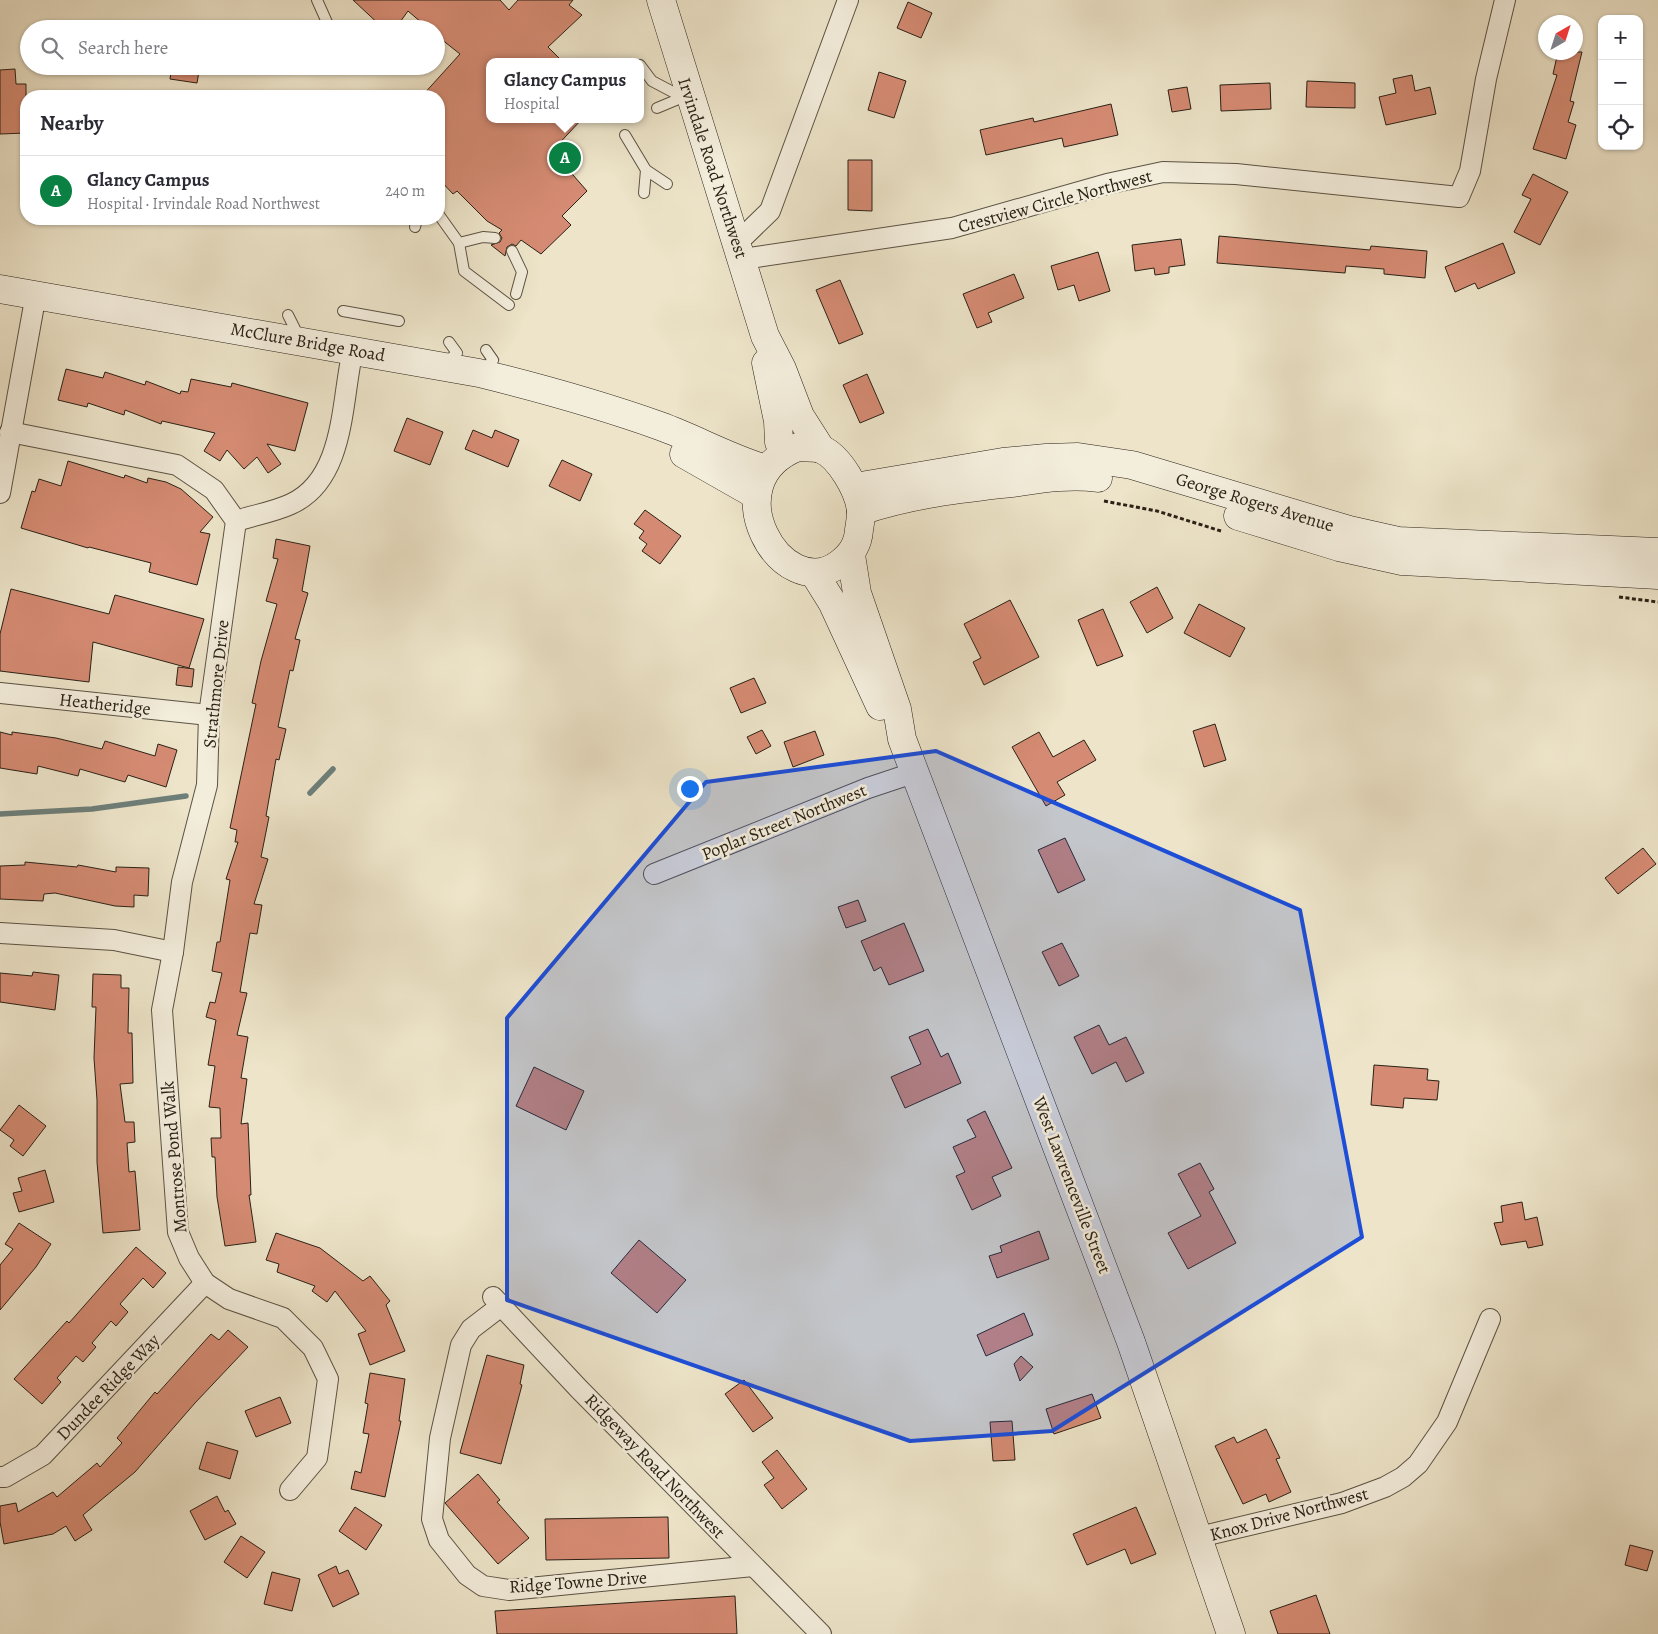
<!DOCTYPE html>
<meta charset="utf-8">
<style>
:root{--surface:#fff;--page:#f7f7f7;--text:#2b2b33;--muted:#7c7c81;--line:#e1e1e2;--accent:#0b8043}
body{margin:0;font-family:Alegreya,serif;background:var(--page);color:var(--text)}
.controls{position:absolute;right:15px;top:15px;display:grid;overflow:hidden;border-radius:10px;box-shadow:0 1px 4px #0004}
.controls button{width:45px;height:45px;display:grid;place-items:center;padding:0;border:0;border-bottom:1px solid var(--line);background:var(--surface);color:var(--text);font:25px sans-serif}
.compass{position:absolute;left:1538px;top:15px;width:45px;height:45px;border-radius:50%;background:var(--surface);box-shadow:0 1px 4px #0004;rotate:39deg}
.you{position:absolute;left:689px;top:788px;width:18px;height:18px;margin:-12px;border:4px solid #fff;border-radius:50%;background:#1a73e8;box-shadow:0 0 0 8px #1a73e833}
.badge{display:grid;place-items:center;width:32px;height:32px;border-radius:50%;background:var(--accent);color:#fff;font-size:16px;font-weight:700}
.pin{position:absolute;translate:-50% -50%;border:2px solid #fff;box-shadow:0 1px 5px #0006}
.popup{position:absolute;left:486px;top:58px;width:158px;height:65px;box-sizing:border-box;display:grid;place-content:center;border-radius:10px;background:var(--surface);filter:drop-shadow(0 1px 4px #0005);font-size:16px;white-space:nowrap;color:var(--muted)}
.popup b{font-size:19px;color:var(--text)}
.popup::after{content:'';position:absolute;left:50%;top:100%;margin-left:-10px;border:10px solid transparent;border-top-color:var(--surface)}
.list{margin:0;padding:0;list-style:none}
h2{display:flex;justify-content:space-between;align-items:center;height:65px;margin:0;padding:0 20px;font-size:21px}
h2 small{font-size:16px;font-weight:400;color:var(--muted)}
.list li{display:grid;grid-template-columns:32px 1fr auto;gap:15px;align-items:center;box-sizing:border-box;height:70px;padding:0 20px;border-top:1px solid var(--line)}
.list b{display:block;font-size:19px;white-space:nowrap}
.list p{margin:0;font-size:16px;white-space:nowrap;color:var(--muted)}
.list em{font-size:16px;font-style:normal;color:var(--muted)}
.icon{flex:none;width:28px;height:28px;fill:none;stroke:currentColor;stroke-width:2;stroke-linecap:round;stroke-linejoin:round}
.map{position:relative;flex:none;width:1658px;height:1634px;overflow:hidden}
.search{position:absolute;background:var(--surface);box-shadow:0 1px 4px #0004;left:20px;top:20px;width:425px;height:55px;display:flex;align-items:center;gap:12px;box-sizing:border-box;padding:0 18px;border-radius:28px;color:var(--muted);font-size:19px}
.panel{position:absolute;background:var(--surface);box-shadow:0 1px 4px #0004;left:20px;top:90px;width:425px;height:135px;border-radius:20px}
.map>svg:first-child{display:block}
</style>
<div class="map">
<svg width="1658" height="1634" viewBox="0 0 1658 1634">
<rect width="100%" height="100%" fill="#ede4c9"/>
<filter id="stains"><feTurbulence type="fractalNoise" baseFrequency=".004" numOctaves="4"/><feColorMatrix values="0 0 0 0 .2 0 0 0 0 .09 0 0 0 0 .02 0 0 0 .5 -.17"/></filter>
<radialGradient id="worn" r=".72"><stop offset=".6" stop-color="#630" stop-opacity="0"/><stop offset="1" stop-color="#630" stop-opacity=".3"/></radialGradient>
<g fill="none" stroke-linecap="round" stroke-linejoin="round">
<g stroke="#6e7f7a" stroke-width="5.5">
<path d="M310,793L333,769"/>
<path d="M0,814L92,809L186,796"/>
</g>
</g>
<g fill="#d58b73" stroke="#2a2116">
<path d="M353,0H500L509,10L518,0H573L569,5L582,15L548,47L563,62H490V119H582L552,151L587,191L562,216L571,225L541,254L521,240L516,246L512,244L507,247L505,256L491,245L500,242L502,238L499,233L502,230L487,221L457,191L453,194L439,179V96H422L460,54L436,35V29H429L408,11L395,29H384Z"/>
<path d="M908,2L932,13L921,38L897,28Z"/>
<path d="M1558,52H1582L1570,101L1574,102L1568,122L1576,125L1566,159L1533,149L1557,75L1553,74Z"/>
<path d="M172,66H200L197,83L170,79Z"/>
<path d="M15,69L16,84H26V133L0,134V70Z"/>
<path d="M879,72L906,81L894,118L868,110Z"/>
<path d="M1412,75L1415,91L1430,87L1436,114L1386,125L1379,97L1396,93L1393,79Z"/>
<path d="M1307,81L1355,83V108L1306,107Z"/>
<path d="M1270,83L1271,109L1221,111L1220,85Z"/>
<path d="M1187,87L1191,109L1172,112L1168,90Z"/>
<path d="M1111,104L1118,135L1064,147L1062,138L986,155L980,130L1033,118L1034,122Z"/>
<path d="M848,160H872V211L848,210Z"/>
<path d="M1533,174L1568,192L1540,245L1514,232L1531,199L1522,195Z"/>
<path d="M1219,236L1370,250L1371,246L1427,251L1425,278L1384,274V269L1346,266L1345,273L1217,263Z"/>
<path d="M1181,239L1185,265L1169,267V273L1155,275L1154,268L1135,271L1132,245Z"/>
<path d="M1503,243L1515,273L1478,289L1475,283L1455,292L1445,267Z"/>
<path d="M1098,252L1110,291L1079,301L1074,285L1058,290L1051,266Z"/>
<path d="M1014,274L1024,298L988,313L992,322L977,328L963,294Z"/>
<path d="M840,280L863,334L839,344L816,290Z"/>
<path d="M66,369L103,378L105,372L145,385L146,381L180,394L181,391L188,392L191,379L231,387L232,383L308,403L295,451L267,444L281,464L268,473L257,457L244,469L227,450L220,461L204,451L215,433L162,421L161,424L125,410L124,415L88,403L87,407L58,400Z"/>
<path d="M867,374L884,413L860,423L843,385Z"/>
<path d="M407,418L443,432L430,465L394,451Z"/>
<path d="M473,430L492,438L495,430L519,440L508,467L465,449Z"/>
<path d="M562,460L592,474L580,501L549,486Z"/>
<path d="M68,461L124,478L125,475L147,483L148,478L166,482L181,489L213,517L200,532L210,534L197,585L149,572L151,563L89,547L88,548L21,528L32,491L35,492L39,479L61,486Z"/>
<path d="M645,510L681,536L660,564L642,551L647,544L639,538L644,531L634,524Z"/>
<path d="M276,539L310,546L302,591L308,593L295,639L300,640L293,671L290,670L278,727L286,729L279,760L276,759L266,816L269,817L261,857L268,859L254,904L262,905L257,934L250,933L240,992L247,993L237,1035L248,1037L241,1078L247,1079L241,1124L248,1123L251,1195H249L256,1242L225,1246L217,1197L215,1157H212L211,1138H221L220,1108L209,1107L215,1066L208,1065L216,1020L206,1017L210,1002L215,1003L222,973L212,971L217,942H220L230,880L226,879L238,842H235L237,830L230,828L256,704L252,703L261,661L277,604L266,601L278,559L273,558Z"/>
<path d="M1157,587L1173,618L1147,633L1130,602Z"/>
<path d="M11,589L109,614L115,595L204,619L189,668L93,642L89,682L0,671V634Z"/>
<path d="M1010,600L1039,657L984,685L973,662L981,658L964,624Z"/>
<path d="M1199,604L1245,628L1230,657L1184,633Z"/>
<path d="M1103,609L1123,656L1097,666L1078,620Z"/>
<path d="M178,667L194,669L192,687L176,685Z"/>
<path d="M754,678L766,703L741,713L730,688Z"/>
<path d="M1215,724L1226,760L1204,767L1193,731Z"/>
<path d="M762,730L771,746L756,754L747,737Z"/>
<path d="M815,731L824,755L793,767L784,742Z"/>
<path d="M0,732L12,735V732L56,738L102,749L105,741L155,756L158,744L177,750L166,787L128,775L125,782L80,769L78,776L38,766L37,774L0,768Z"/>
<path d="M1039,732L1053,757L1084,740L1096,760L1057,782L1065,795L1046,806L1012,747Z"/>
<path d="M1065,838L1085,880L1058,893L1038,850Z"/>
<path d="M1643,848L1656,864L1618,894L1605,878Z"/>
<path d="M25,862L77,867L78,865L116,872V867L149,868L148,896L134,895V907L115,906L55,893L44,894L43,901L0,899V866L25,865Z"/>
<path d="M858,900L866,921L846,928L838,907Z"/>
<path d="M904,923L924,971L889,985L881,967L874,971L861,941Z"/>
<path d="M1062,943L1079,976L1059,986L1042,952Z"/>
<path d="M33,972L59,975L55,1010L0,1002V973L32,976Z"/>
<path d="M93,974L121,975V988H129L128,1033H132L133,1083L120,1084L125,1122H134L135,1142L127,1143L129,1172L135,1171L140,1230L103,1233L97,1162V1100L94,1058L96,1007H92Z"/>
<path d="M1099,1025L1109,1045L1126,1037L1144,1073L1126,1082L1116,1062L1092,1074L1074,1037Z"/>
<path d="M928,1029L941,1057L948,1053L961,1083L905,1108L891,1077L921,1064L909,1037Z"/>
<path d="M1374,1065L1428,1069L1427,1080L1439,1081L1437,1100L1404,1098L1403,1108L1371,1105Z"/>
<path d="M534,1067L584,1091L566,1130L516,1106Z"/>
<path d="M19,1105L46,1126L23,1156L10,1146L14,1140L0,1130Z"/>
<path d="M985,1111L1012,1168L992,1177L1001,1196L972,1210L956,1176L965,1172L953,1147L976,1137L967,1120Z"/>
<path d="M1200,1163L1214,1189L1209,1192L1236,1243L1188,1269L1168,1233L1201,1216L1178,1174Z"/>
<path d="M45,1170L54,1202L19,1212L13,1193L22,1191L18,1178Z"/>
<path d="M1522,1202L1525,1220L1537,1217L1543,1245L1528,1248L1526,1241L1501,1245L1494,1223L1503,1222L1501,1206Z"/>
<path d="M19,1223L51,1244L36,1267L0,1310V1265L13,1249L5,1244Z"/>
<path d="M1039,1231L1049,1259L997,1278L989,1256L1002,1252L1000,1246Z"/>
<path d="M276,1233L320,1248L363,1281L370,1276L390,1301L386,1305L405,1351L370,1365L358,1334L366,1331L335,1291L327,1302L312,1291L315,1286L277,1272L279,1264L266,1260Z"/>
<path d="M639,1240L686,1280L657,1313L611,1273Z"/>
<path d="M136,1247L166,1273L153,1288L143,1278L120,1304L128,1312L116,1326L111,1321L92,1343L96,1347L83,1362L76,1356L57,1378L61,1382L42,1404L14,1379L67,1321L69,1323Z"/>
<path d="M1024,1313L1033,1335L986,1356L977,1335Z"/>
<path d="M228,1330L248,1347L195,1403L135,1472L83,1515L92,1530L75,1541L66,1526L53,1534L4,1544L0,1522V1506L16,1503L18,1512L53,1492L57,1497L97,1463L100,1467L122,1443L117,1438L155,1392L157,1394L211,1334L219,1340Z"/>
<path d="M487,1355L524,1365L520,1384L522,1385L501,1464L460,1453Z"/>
<path d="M1021,1356L1033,1367L1020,1381L1014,1364Z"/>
<path d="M370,1373L405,1379L399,1421H401L385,1497L351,1489L355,1471L361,1473L369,1434L363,1433L368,1404L365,1403Z"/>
<path d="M744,1380L773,1418L753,1432L725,1394Z"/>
<path d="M1092,1394L1101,1418L1054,1434L1046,1409Z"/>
<path d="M280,1397L291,1423L256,1437L245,1411Z"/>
<path d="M1012,1421L1015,1460L993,1461L990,1422Z"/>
<path d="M1266,1429L1280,1458L1276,1459L1291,1492L1269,1502L1266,1494L1243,1504L1215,1446L1234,1437L1237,1443Z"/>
<path d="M207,1442L238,1451L230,1479L199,1469Z"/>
<path d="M777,1450L807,1489L782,1509L764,1485L774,1478L762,1462Z"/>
<path d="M478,1474L500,1500L497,1502L529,1538L498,1564L445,1503Z"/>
<path d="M217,1496L225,1512L228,1510L236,1524L205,1540L190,1511Z"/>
<path d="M355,1507L382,1525L366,1550L339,1531Z"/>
<path d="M1136,1507L1156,1554L1131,1564L1125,1549L1087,1565L1073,1534Z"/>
<path d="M668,1517L669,1558L546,1560L545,1519Z"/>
<path d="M241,1536L265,1552L247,1578L224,1562Z"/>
<path d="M1630,1545L1653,1551L1647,1571L1625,1565Z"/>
<path d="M336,1566L339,1574L348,1570L359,1594L333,1607L318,1575Z"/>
<path d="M272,1572L300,1579L292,1611L264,1604Z"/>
<path d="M1316,1595L1330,1634H1278L1270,1611Z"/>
<path d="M735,1596L737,1634H497L495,1611Z"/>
</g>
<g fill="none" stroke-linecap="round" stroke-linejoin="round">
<g stroke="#5b5243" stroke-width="12">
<g id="lane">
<path d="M317,0L330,29"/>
<path d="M640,65L652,81L688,100"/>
<path d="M657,108L681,98"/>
<path d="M625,135L646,170L667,184"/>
<path d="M644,193L646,170"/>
<path d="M439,215L459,243L483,237L495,238"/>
<path d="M415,227L417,219"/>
<path d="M459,243L464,271L509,305"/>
<path d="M512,251L522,272L516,294"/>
<path d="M343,311L399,321"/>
<path d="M288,335L296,331L288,315"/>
<path d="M445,363L457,353L449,342"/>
<path d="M482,371L493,360L486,350"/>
</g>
</g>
<g stroke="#5b5243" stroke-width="22">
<g id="street">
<path d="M737,243L770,211L848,0"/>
<path d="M743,259L952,228L1107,184L1163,172L1236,174L1459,197L1470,171L1486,79L1505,0"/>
<path d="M10,432L177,465L214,490L236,521L209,715L207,785L182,882L173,952L162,1010L178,1232L189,1258L205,1283L229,1299L283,1318L313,1348L328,1379L317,1458L290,1490"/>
<path d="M0,493L36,294"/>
<path d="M236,521C254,515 274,512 291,504C346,479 341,400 353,350"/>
<path d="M0,693L209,715"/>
<path d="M654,874L868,788L916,772"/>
<path d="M0,933L114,940L173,952"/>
<path d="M493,1297L579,1389L821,1634"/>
<path d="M501,1306L471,1329L461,1345L440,1438L432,1519L439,1540L467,1575L483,1586L509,1590L753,1566"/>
<path d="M0,1477H5L43,1455L205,1283"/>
<path d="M1199,1537L1342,1503L1385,1487L1403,1477L1418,1464L1447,1422L1490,1319"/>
</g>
</g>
<g stroke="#2a2116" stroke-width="29">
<g id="secondary">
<path d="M661,0L765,336L782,369L800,416L821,449"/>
<path d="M0,289L479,373C540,388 601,405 660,426C696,439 729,458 766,469"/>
<path d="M766,363L778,421L779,442L783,453"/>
<path d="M798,447C805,448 815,447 821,449C840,457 859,491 861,511C861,517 860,524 859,530C858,545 851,555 839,564C782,606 710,481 798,447Z"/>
<path d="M684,454L756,495"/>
<path d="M855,487L1003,462L1046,458L1078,457L1132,465L1349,530L1398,541L1658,552"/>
<path d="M861,511C910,494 960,489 1011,483C1040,479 1069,474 1098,478"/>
<path d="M1238,516L1339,547L1402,561L1658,575"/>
<path d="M851,555L857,593L897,709L902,739L1131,1342L1231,1634"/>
<path d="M814,573L832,602L880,706"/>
</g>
</g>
<g stroke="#2a2116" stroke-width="3" stroke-dasharray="4 2.5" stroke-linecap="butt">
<path d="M1104,501L1157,511L1221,531"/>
<path d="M1619,597L1658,602"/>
</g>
<use href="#lane" stroke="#f3eddc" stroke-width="10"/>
<use href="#street" stroke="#f3eddc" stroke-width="20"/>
<use href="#secondary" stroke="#f3eddc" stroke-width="28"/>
</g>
<path fill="#1d4ed8" fill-opacity="0.2" stroke="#1d4ed8" stroke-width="4" stroke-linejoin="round" d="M936,751L1300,910L1362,1237L1052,1431L910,1441L507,1300V1018L706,782Z"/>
<g text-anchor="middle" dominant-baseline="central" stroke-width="5" stroke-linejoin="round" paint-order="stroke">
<g font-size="18" fill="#2a2116" stroke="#f3eddc">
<text transform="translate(713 168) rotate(72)">Irvindale Road Northwest</text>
<text transform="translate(1055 201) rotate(-15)">Crestview Circle Northwest</text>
<text transform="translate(308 342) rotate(10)">McClure Bridge Road</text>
<text transform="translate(1255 502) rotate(17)">George Rogers Avenue</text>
<text transform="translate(216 684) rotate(-84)">Strathmore Drive</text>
<text transform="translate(105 704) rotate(6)">Heatheridge</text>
<text transform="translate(784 822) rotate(-22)">Poplar Street Northwest</text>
<text transform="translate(174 1157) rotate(-95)">Montrose Pond Walk</text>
<text transform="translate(1072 1185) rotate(69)">West Lawrenceville Street</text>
<text transform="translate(108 1387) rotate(-46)">Dundee Ridge Way</text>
<text transform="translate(655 1466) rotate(46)">Ridgeway Road Northwest</text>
<text transform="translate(1289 1514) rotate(-15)">Knox Drive Northwest</text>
<text transform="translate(578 1582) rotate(-4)">Ridge Towne Drive</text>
</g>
</g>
<rect width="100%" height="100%" filter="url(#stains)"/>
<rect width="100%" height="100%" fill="url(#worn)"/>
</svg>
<div class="controls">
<button>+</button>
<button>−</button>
<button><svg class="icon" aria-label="locate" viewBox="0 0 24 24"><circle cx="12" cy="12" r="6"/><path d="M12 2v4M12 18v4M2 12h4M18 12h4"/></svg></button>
</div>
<svg class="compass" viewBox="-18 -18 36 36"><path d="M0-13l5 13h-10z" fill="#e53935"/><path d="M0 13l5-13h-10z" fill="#7c7c81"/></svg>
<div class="you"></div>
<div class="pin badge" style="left:565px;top:158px">A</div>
<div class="popup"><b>Glancy Campus</b>Hospital</div>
<div class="search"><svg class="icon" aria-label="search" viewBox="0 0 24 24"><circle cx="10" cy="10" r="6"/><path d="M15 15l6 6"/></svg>Search here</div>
<section class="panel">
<h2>Nearby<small></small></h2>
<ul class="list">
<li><span class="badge">A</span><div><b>Glancy Campus</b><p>Hospital · Irvindale Road Northwest</p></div><em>240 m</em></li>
</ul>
</section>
</div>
